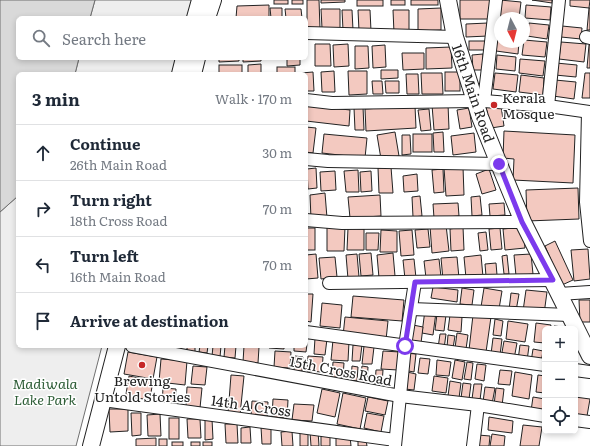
<!DOCTYPE html>
<meta charset="utf-8">
<style>
:root{--surface:#fff;--page:#f6f6f7;--text:#1f2937;--muted:#747a83;--line:#e0e1e3}
body{margin:0;font-family:Literata,serif;background:var(--page);color:var(--text)}
.controls{position:absolute;right:12px;bottom:12px;display:grid;overflow:hidden;border-radius:6px;box-shadow:0 2px 6px #0003}
.controls button{width:36px;height:36px;display:grid;place-items:center;padding:0;border:0;border-bottom:1px solid var(--line);background:var(--surface);color:var(--text);font:20px sans-serif}
.compass{position:absolute;left:494px;top:12px;width:36px;height:36px;border-radius:50%;background:var(--surface);box-shadow:0 2px 6px #0003;rotate:173deg}
.stop{position:absolute;width:12px;height:12px;margin:-9px;border:3px solid #7c3aed;border-radius:50%;background:#fff}
.stop.end{background:#7c3aed;border-color:#fff;box-shadow:0 1px 4px #0008}
.list{margin:0;padding:0;list-style:none}
h2{display:flex;justify-content:space-between;align-items:center;height:52px;margin:0;padding:0 16px;font-size:17px}
h2 small{font-size:13px;font-weight:400;color:var(--muted)}
.list li{display:grid;grid-template-columns:26px 1fr auto;gap:12px;align-items:center;box-sizing:border-box;height:56px;padding:0 16px;border-top:1px solid var(--line)}
.list b{display:block;font-size:15px;white-space:nowrap}
.list p{margin:0;font-size:13px;white-space:nowrap;color:var(--muted)}
.list em{font-size:13px;font-style:normal;color:var(--muted)}
.icon{flex:none;width:22px;height:22px;fill:none;stroke:currentColor;stroke-width:2;stroke-linecap:round;stroke-linejoin:round}
.map{position:relative;flex:none;width:590px;height:446px;overflow:hidden}
.search{position:absolute;background:var(--surface);box-shadow:0 2px 6px #0003;left:16px;top:16px;width:292px;height:44px;display:flex;align-items:center;gap:10px;box-sizing:border-box;padding:0 14px;border-radius:6px;color:var(--muted);font-size:15px}
.panel{position:absolute;background:var(--surface);box-shadow:0 2px 6px #0003;left:16px;top:72px;width:292px;height:276px;border-radius:6px}
.map>svg:first-child{display:block}
</style>
<div class="map">
<svg width="590" height="446" viewBox="0 0 590 446">
<rect width="100%" height="100%" fill="#fff"/>
<g fill="#eee" stroke="#6f6f6f">
<path d="M95,0H192L187,18H90Z"/>
<path d="M79,58H176L172,74H75Z"/>
<path d="M18,196V346H102L76,446H0V212Z"/>
</g>
<path fill="#d9d9d9" stroke="#6f6f6f" d="M0,0H95L90,18H18V58H79L75,74H18V196L0,212Z"/>
<g fill="#f3c9c0" stroke="#222">
<rect x="274" y="0" width="14" height="4"/>
<rect x="292" y="0" width="11" height="4"/>
<path d="M307,0H319L320,29H307Z"/>
<path d="M321,0H345V2L321,3Z"/>
<rect x="357" y="0" width="26" height="6"/>
<rect x="391" y="0" width="14" height="5"/>
<rect x="411" y="0" width="27" height="5"/>
<rect x="460" y="0" width="30" height="19"/>
<path d="M500,0L521,2L519,18H500V24H498Z"/>
<path d="M532,0H552V3Z"/>
<path d="M570,0H590L589,8L570,6Z"/>
<path d="M269,5V18H236L237,6Z"/>
<path d="M526,5L551,7L550,20L525,18Z"/>
<path d="M270,8H282V18H271Z"/>
<path d="M441,8V30L418,31V9Z"/>
<path d="M589,8H590V30H587Z"/>
<path d="M285,9H301L302,18H286Z"/>
<path d="M321,9H340V28H322Z"/>
<path d="M342,10H352L353,30H343Z"/>
<path d="M358,10H370L371,31H359Z"/>
<path d="M393,10H409V32L394,33Z"/>
<path d="M488,23V36L466,37V24Z"/>
<path d="M529,23L549,25L547,39L527,36Z"/>
<path d="M562,26L582,28L581,39L561,37Z"/>
<path d="M497,39H500V42H519L518,54L496,51Z"/>
<path d="M524,40L547,42L545,57L522,55Z"/>
<rect x="469" y="41" width="17" height="9"/>
<path d="M561,42L586,44L584,62L559,59Z"/>
<path d="M315,44H330L331,66H315Z"/>
<path d="M348,44L349,66L334,67L333,45Z"/>
<path d="M385,45L386,67L373,68L372,46Z"/>
<path d="M589,45H590V68H587Z"/>
<path d="M355,46H368L369,68L355,69Z"/>
<path d="M451,47L452,68L426,69V48Z"/>
<path d="M402,53H424V69L403,70Z"/>
<path d="M483,54V70H473L472,55Z"/>
<path d="M497,55L516,57L515,71L496,69Z"/>
<path d="M219,58H239V61L219,62Z"/>
<path d="M243,58H261V61L243,62Z"/>
<path d="M287,58H300V65L287,66Z"/>
<path d="M520,59L545,61L543,76L519,73Z"/>
<path d="M556,63L577,65L576,77L555,75Z"/>
<path d="M261,64V74H248V65Z"/>
<rect x="219" y="65" width="23" height="9"/>
<rect x="277" y="67" width="18" height="7"/>
<path d="M381,70H398V78L381,79Z"/>
<path d="M334,71L335,92H322L321,72Z"/>
<path d="M348,71H367V94L349,95Z"/>
<path d="M313,72L314,91H306V74H301V73Z"/>
<rect x="445" y="72" width="15" height="19"/>
<path d="M421,73H442L443,94H422Z"/>
<path d="M495,73L518,75L516,92L493,89Z"/>
<path d="M585,73H590V98H582Z"/>
<path d="M406,74H418L419,94H407Z"/>
<path d="M521,75L544,78L543,95L519,92Z"/>
<path d="M555,80L576,82L574,99L553,96Z"/>
<path d="M372,81H382L383,94H373Z"/>
<path d="M385,81H399V93H386Z"/>
<path d="M448,104L449,129L434,130L432,105Z"/>
<path d="M306,105L350,110L349,126L306,121Z"/>
<path d="M415,106L416,128L366,131L365,109Z"/>
<path d="M501,106L504,126L491,128L486,107Z"/>
<path d="M363,107L364,130H355L354,108Z"/>
<path d="M469,108L472,127L460,129L457,110Z"/>
<path d="M429,109L431,130L421,131L418,110Z"/>
<path d="M306,127L316,128L313,153L306,152Z"/>
<path d="M504,131L575,135L573,183L513,180L514,159L503,158Z"/>
<path d="M395,132L399,156L381,159L377,135Z"/>
<path d="M443,132L444,152H434L433,133Z"/>
<path d="M474,133L476,152L453,155L451,136Z"/>
<path d="M324,134L367,138L365,158L322,153Z"/>
<rect x="413" y="134" width="19" height="18"/>
<path d="M402,135H410L411,154L402,155Z"/>
<path d="M391,167L393,193H379L378,168Z"/>
<path d="M463,167L464,195L446,196L444,168Z"/>
<path d="M316,168L317,188L308,189L307,169Z"/>
<path d="M443,169L444,192L434,193L432,170Z"/>
<path d="M489,169L496,190L482,194L476,174Z"/>
<path d="M358,170L359,192H346L344,171Z"/>
<path d="M335,171L336,190L321,191L320,172Z"/>
<path d="M371,171L372,191L361,192L360,172Z"/>
<path d="M417,174L418,191L404,192L403,176Z"/>
<path d="M578,188L579,219L527,221L526,190Z"/>
<path d="M325,193L327,218L311,219L310,195Z"/>
<path d="M380,195L381,216L350,218L348,197Z"/>
<path d="M420,196L422,216L413,217L412,197Z"/>
<path d="M480,196L482,215L472,216L471,197Z"/>
<path d="M458,203L459,216L434,218L433,204Z"/>
<path d="M504,203L505,215L490,216L489,204Z"/>
<path d="M446,225L449,251L432,253L430,226Z"/>
<path d="M327,227H345L344,251H327Z"/>
<path d="M463,227L464,250L451,251L450,229Z"/>
<path d="M523,227L525,248L505,250L503,229Z"/>
<rect x="306" y="228" width="9" height="22"/>
<path d="M348,228L364,229V250H347Z"/>
<path d="M500,228L502,249L491,250L489,229Z"/>
<path d="M428,229L430,247L417,248L415,230Z"/>
<path d="M381,230L397,231V252H380Z"/>
<path d="M412,230L414,255L401,256L399,231Z"/>
<path d="M486,232L488,250L480,251L478,233Z"/>
<path d="M366,233H379L378,250H366Z"/>
<path d="M555,241L573,280L562,285L545,246Z"/>
<path d="M588,249L590,279L574,281L571,250Z"/>
<path d="M371,253L373,275L361,276L359,254Z"/>
<path d="M393,253L395,276L379,278L377,255Z"/>
<path d="M316,254L318,278L306,279V255Z"/>
<path d="M357,254L359,277L348,279L346,255Z"/>
<path d="M531,254L533,274L516,276L514,255Z"/>
<path d="M481,255L483,277L466,278L464,257Z"/>
<path d="M507,255L509,274H504L502,256Z"/>
<path d="M335,257L337,277L321,279L319,258Z"/>
<path d="M457,257L459,278L443,280L441,258Z"/>
<path d="M414,259L416,278L405,279L403,260Z"/>
<path d="M439,259L441,277L426,278L424,261Z"/>
<path d="M496,263L497,275L486,276L485,264Z"/>
<path d="M433,287L458,290L457,302L431,298Z"/>
<path d="M462,288L474,290L472,305L460,304Z"/>
<path d="M484,288L502,291L499,309L481,307Z"/>
<path d="M526,290L547,292L544,314L523,311Z"/>
<path d="M511,293L519,294L516,311L509,310Z"/>
<path d="M306,294H313L311,322L306,321Z"/>
<path d="M353,296L404,300L402,321L351,317Z"/>
<path d="M579,300H590V322H580Z"/>
<path d="M322,303L342,305L340,328L320,326Z"/>
<path d="M425,310L436,312L433,335L422,333Z"/>
<path d="M437,314L446,315L444,331L435,330Z"/>
<path d="M450,315L462,317L461,332L448,330Z"/>
<path d="M473,315L491,317L486,352L469,350Z"/>
<path d="M345,317L388,321L386,340L343,336Z"/>
<path d="M495,319L503,321L501,336L493,335Z"/>
<path d="M508,321L528,324L525,342L506,339Z"/>
<path d="M536,323L551,325L550,329H545V343L534,342Z"/>
<path d="M413,325L423,327L421,343L411,341Z"/>
<path d="M554,326L563,327V329H553Z"/>
<path d="M457,333L468,335L466,349L455,348Z"/>
<path d="M440,334H446L444,349L438,348Z"/>
<path d="M448,335L455,336L453,348L447,347Z"/>
<path d="M306,336H308L306,352L294,351V346H306Z"/>
<path d="M315,338L327,339L325,355L314,354Z"/>
<path d="M493,338L502,339L500,355L491,354Z"/>
<path d="M333,340L349,342L348,361L331,360Z"/>
<path d="M504,341L517,343L514,359L501,358Z"/>
<path d="M353,345H362L360,361H352Z"/>
<path d="M520,345L529,346L527,361L518,360Z"/>
<path d="M187,346H195V353L187,352Z"/>
<path d="M200,346H208L207,353L199,352Z"/>
<path d="M213,346H221L220,357L212,356Z"/>
<path d="M225,346H236L235,358L224,357Z"/>
<path d="M244,346L259,347L258,363L243,362Z"/>
<path d="M269,346H284V349L269,348Z"/>
<path d="M364,346L374,347L372,364H362Z"/>
<path d="M533,349L543,351L541,363L531,362Z"/>
<path d="M275,351L291,352L290,368L274,367Z"/>
<path d="M383,351L400,352L398,370L381,369Z"/>
<path d="M128,352L157,357L153,379L124,374Z"/>
<path d="M405,353L416,354L414,372L403,370Z"/>
<path d="M295,356L303,357L302,371H294Z"/>
<path d="M308,356L323,357L322,372L307,371Z"/>
<path d="M420,358L430,359L428,374L418,373Z"/>
<path d="M161,359L187,361L185,385L159,382Z"/>
<path d="M437,360L451,362L449,376L436,375Z"/>
<path d="M455,360L465,362L462,380L452,378Z"/>
<path d="M333,362L344,363L343,377H332Z"/>
<path d="M467,362L473,363L471,380L464,379Z"/>
<path d="M477,364L486,365L484,381L475,379Z"/>
<path d="M193,366L207,367L205,385L191,384Z"/>
<path d="M352,366L358,367L357,381L351,380Z"/>
<path d="M362,366L368,367L367,382H360Z"/>
<path d="M376,370H383L382,384H375Z"/>
<path d="M500,370L512,371L510,385L498,384Z"/>
<path d="M407,372L416,374L414,390L405,389Z"/>
<path d="M515,372L532,375L529,399L512,396Z"/>
<path d="M231,375L244,376L240,415L228,414Z"/>
<path d="M538,375L545,376V393L536,392Z"/>
<path d="M129,376L153,381L149,404L125,400Z"/>
<path d="M434,376L448,378L446,393L432,391Z"/>
<path d="M450,381L461,383L459,398L448,396Z"/>
<path d="M463,383L471,384L469,399L461,398Z"/>
<path d="M474,384H482L480,400L472,399Z"/>
<path d="M187,387L202,388L200,408L186,406Z"/>
<path d="M485,387L495,388L492,404L483,402Z"/>
<path d="M163,388L176,389L175,407L162,405Z"/>
<path d="M496,388L504,389L502,406L494,405Z"/>
<path d="M322,389L340,393L335,417L317,413Z"/>
<path d="M343,393L366,398L360,429L337,424Z"/>
<path d="M368,397L388,401L385,415L365,411Z"/>
<path d="M533,397L545,399V412L531,411Z"/>
<path d="M575,397L590,399L587,416L575,415Z"/>
<path d="M273,399L288,400L287,418L272,417Z"/>
<path d="M252,401L268,402L267,418L251,416Z"/>
<path d="M294,404L314,405L312,421L292,420Z"/>
<path d="M109,409H128V431L110,432Z"/>
<path d="M131,413H141V435L132,436Z"/>
<path d="M367,413L384,416L381,432L364,428Z"/>
<path d="M160,414L161,436H148L147,415Z"/>
<path d="M489,417L513,421L512,433L488,430Z"/>
<rect x="169" y="418" width="10" height="21"/>
<path d="M187,419H200L201,438H188Z"/>
<path d="M212,419L213,439L205,440V420Z"/>
<path d="M225,424H237L238,443H226Z"/>
<path d="M523,425L542,427L539,446H520Z"/>
<path d="M250,427L251,443H241V428Z"/>
<path d="M261,427H271V444H262Z"/>
<path d="M292,431L293,446H282L281,432Z"/>
<path d="M318,431L319,446H311L310,432Z"/>
<rect x="300" y="433" width="8" height="13"/>
<rect x="321" y="433" width="9" height="13"/>
<path d="M492,434L505,436L504,446H490Z"/>
<path d="M478,435L490,436L489,446H476Z"/>
<path d="M336,436H350L351,446H336Z"/>
<path d="M156,438V446H136V439Z"/>
<rect x="159" y="439" width="8" height="7"/>
<path d="M358,440H366L367,446H358Z"/>
<rect x="172" y="442" width="11" height="4"/>
<rect x="191" y="442" width="9" height="4"/>
<rect x="203" y="442" width="9" height="4"/>
</g>
<g fill="none" stroke-linecap="round" stroke-linejoin="round">
<g stroke="#222" stroke-width="14">
<g id="street">
<path d="M306,33L455,37"/>
<path d="M586,37L590,38"/>
<path d="M306,100L332,103L475,101H484L496,0"/>
<path d="M484,101L548,106L590,112"/>
<path d="M548,106L559,0"/>
<path d="M588,112L586,202L590,241"/>
<path d="M306,159L328,161L499,164"/>
<path d="M306,220L342,223L523,222"/>
<path d="M329,283L553,280"/>
<path d="M559,294L590,292"/>
<path d="M411,309L570,315"/>
<path d="M306,332L545,365"/>
<path d="M132,346L400,396L478,405L545,416"/>
<path d="M575,370L590,372"/>
<path d="M103,400L395,440"/>
<path d="M575,420L590,422"/>
<path d="M395,446L405,346L415,282"/>
<path d="M473,446L478,405"/>
</g>
</g>
<g stroke="#222" stroke-width="18">
<g id="secondary">
<path d="M448,0L455,37L480,117L499,164L523,222L590,356"/>
<path d="M195,18L200,0"/>
<path d="M207,18L213,0"/>
<path d="M180,74L184,58"/>
<path d="M193,74L197,58"/>
<path d="M91,446L117,346"/>
</g>
</g>
<use href="#street" stroke="#fff" stroke-width="12"/>
<use href="#secondary" stroke="#fff" stroke-width="16"/>
</g>
<g fill="none" stroke-linecap="round" stroke-linejoin="round">
<path stroke="#7c3aed" stroke-width="5" d="M405,346L415,282L553,280L522,222L499,164"/>
</g>
<g fill="#c62828" stroke="#fff" stroke-width="1.5">
<circle cx="494" cy="105" r="4"/>
<circle cx="142" cy="365" r="4"/>
</g>
<g text-anchor="middle" dominant-baseline="central" stroke-width="3" stroke-linejoin="round" paint-order="stroke">
<g font-size="14" fill="#222" stroke="#fff">
<text transform="translate(474 93) rotate(71)">16th Main Road</text>
<text transform="translate(341 370) rotate(11)">15th Cross Road</text>
<text transform="translate(251 405) rotate(8)">14th A Cross</text>
</g>
<g font-size="14" fill="#222" stroke="#fff" text-anchor="start">
<text x="502" y="97">Kerala<tspan x="502" dy="16">Mosque</tspan></text>
<text x="142" y="380" text-anchor="middle">Brewing<tspan x="142" dy="16">Untold Stories</tspan></text>
</g>
<g font-size="14" font-style="italic" fill="#2f5e38" stroke="#fff">
<text x="45" y="383">Madiwala<tspan x="45" dy="16">Lake Park</tspan></text>
</g>
</g>
</svg>
<div class="controls">
<button>+</button>
<button>−</button>
<button><svg class="icon" aria-label="locate" viewBox="0 0 24 24"><circle cx="12" cy="12" r="6"/><path d="M12 2v4M12 18v4M2 12h4M18 12h4"/></svg></button>
</div>
<svg class="compass" viewBox="-18 -18 36 36"><path d="M0-13l5 13h-10z" fill="#e53935"/><path d="M0 13l5-13h-10z" fill="#747a83"/></svg>
<div class="stop" style="left:405px;top:346px"></div>
<div class="stop end" style="left:499px;top:164px"></div>
<div class="search"><svg class="icon" aria-label="search" viewBox="0 0 24 24"><circle cx="10" cy="10" r="6"/><path d="M15 15l6 6"/></svg>Search here</div>
<section class="panel">
<h2>3 min<small>Walk · 170 m</small></h2>
<ul class="list">
<li><svg class="icon" aria-label="ahead" viewBox="0 0 24 24"><path d="M12 20V5M6 11l6-6 6 6"/></svg><div><b>Continue</b><p>26th Main Road</p></div><em>30 m</em></li>
<li><svg class="icon" aria-label="right" viewBox="0 0 24 24"><path d="M7 20v-9h11M14 6l5 5-5 5"/></svg><div><b>Turn right</b><p>18th Cross Road</p></div><em>70 m</em></li>
<li><svg class="icon" aria-label="left" viewBox="0 0 24 24"><path d="M17 20v-9H6M10 6l-5 5 5 5"/></svg><div><b>Turn left</b><p>16th Main Road</p></div><em>70 m</em></li>
<li><svg class="icon" aria-label="arrive" viewBox="0 0 24 24"><path d="M6 21V4h12l-3 4 3 4H6"/></svg><div><b>Arrive at destination</b></div></li>
</ul>
</section>
</div>
